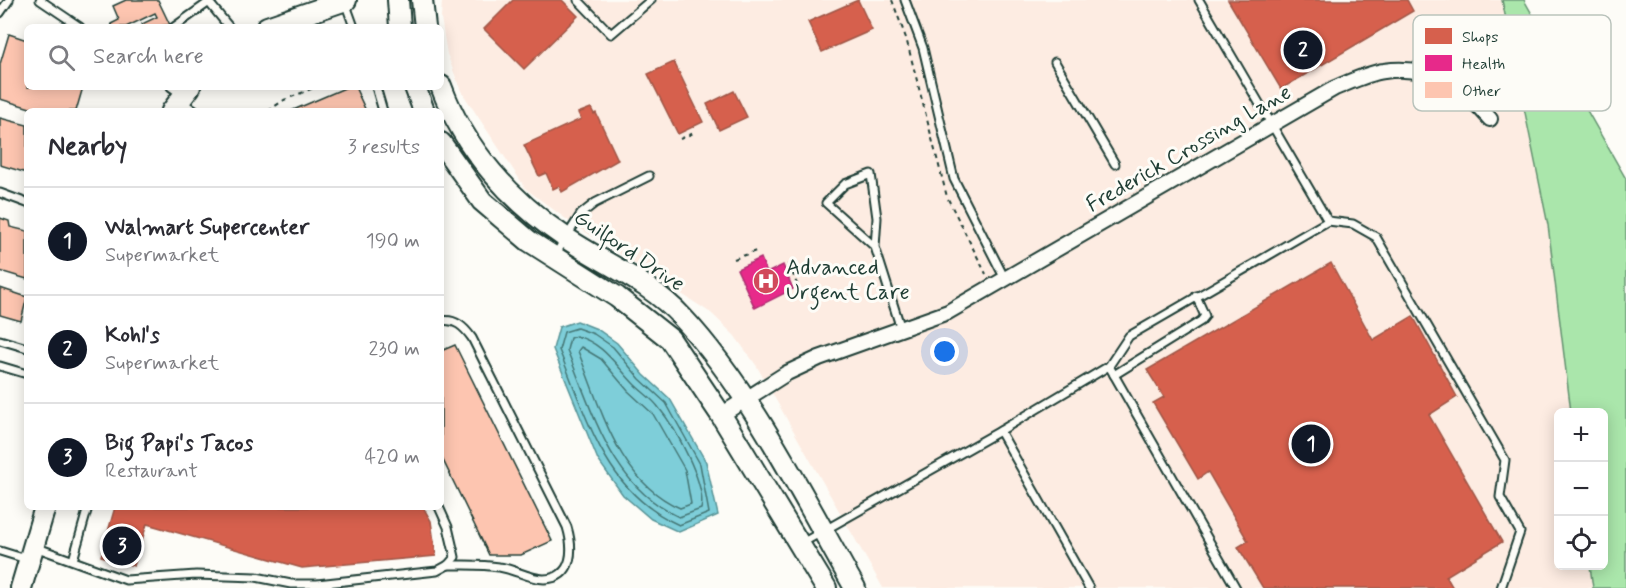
<!DOCTYPE html>
<meta charset="utf-8">
<style>
:root{--surface:#fff;--page:#f2f2f3;--text:#2b2b33;--muted:#7c7c81;--line:#e1e1e2;--accent:#111827}
body{margin:0;font-family:Mynerve,sans-serif;background:var(--page);color:var(--text)}
.controls{position:absolute;right:18px;bottom:18px;display:grid;overflow:hidden;border-radius:9px;box-shadow:0 3px 15px #0003}
.controls button{width:54px;height:54px;display:grid;place-items:center;padding:0;border:0;border-bottom:2px solid var(--line);background:var(--surface);color:var(--text);font:30px sans-serif}
.you{position:absolute;left:945px;top:352px;width:21px;height:21px;margin:-15px;border:4px solid #fff;border-radius:50%;background:#1a73e8;box-shadow:0 0 0 9px #1a73e833}
.badge{display:grid;place-items:center;width:39px;height:39px;border-radius:50%;background:var(--accent);color:#fff;font-size:20px;font-weight:700}
.pin{position:absolute;translate:-50% -50%;border:3px solid #fff;box-shadow:0 2px 6px #0006}
.list{margin:0;padding:0;list-style:none}
h2{display:flex;justify-content:space-between;align-items:center;height:78px;margin:0;padding:0 24px;font-size:26px}
h2 small{font-size:20px;font-weight:400;color:var(--muted)}
.list li{display:grid;grid-template-columns:39px 1fr auto;gap:18px;align-items:center;box-sizing:border-box;height:108px;padding:0 24px;border-top:2px solid var(--line)}
.list b{display:block;font-size:22px;white-space:nowrap}
.list p{margin:0;font-size:20px;white-space:nowrap;color:var(--muted)}
.list em{font-size:20px;font-style:normal;color:var(--muted)}
.icon{flex:none;width:33px;height:33px;fill:none;stroke:currentColor;stroke-width:2;stroke-linecap:round;stroke-linejoin:round}
.map{position:relative;flex:none;width:1626px;height:588px;overflow:hidden}
.search{position:absolute;background:var(--surface);box-shadow:0 3px 15px #0003;left:24px;top:24px;width:420px;height:66px;display:flex;align-items:center;gap:15px;box-sizing:border-box;padding:0 21px;border-radius:9px;color:var(--muted);font-size:22px}
.panel{position:absolute;background:var(--surface);box-shadow:0 3px 15px #0003;left:24px;top:108px;width:420px;height:402px;border-radius:9px}
.map>svg:first-child{display:block}
</style>
<div class="map">
<svg width="1626" height="588" viewBox="0 0 1626 588">
<rect width="100%" height="100%" fill="#fdfcf7"/>
<filter id="ink" filterUnits="userSpaceOnUse"><feTurbulence type="fractalNoise" baseFrequency=".0167" numOctaves="2"/><feDisplacementMap in="SourceGraphic" scale="12" xChannelSelector="R" yChannelSelector="G"/><feConvolveMatrix kernelMatrix="1 2 1 2 8 2 1 2 1" color-interpolation-filters="sRGB"/></filter>
<g filter="url(#ink)">
<path fill="#fdece2" d="M442,0H1502L1548,225L1571,412H1558V566H1590L1593,588H883L756,365L734,335L711,313L570,222L526,189L461,91L447,54L441,18Z"/>
<path fill="#aae6ab" stroke="#649270" stroke-width="1.5" d="M1502,0H1524L1626,179V588H1593L1590,566H1604V412H1571L1548,225Z"/>
<path fill="#7eced9" stroke="#589497" stroke-width="1.5" d="M577,321L597,329L617,343L644,375L670,399L706,462L718,515L679,532L651,519L623,495L598,460L553,349L559,327Z"/>
<g fill="#d6604d" stroke="#9f5646" stroke-width="1.5">
<path d="M513,0H562L578,16L524,69L484,29Z"/>
<path d="M858,0L872,30L822,52L808,22Z"/>
<path d="M1228,0H1407L1413,11L1281,89Z"/>
<path d="M674,62L703,122L678,134L648,74Z"/>
<path d="M734,91L747,117L719,130L707,104Z"/>
<path d="M591,108L594,114L596,113L618,160L562,192L559,186L553,189L546,173L539,176L524,145L581,119L578,113Z"/>
<path d="M1331,263L1373,340L1413,316L1457,397L1429,415L1502,542L1446,576L1453,588H1263L1238,547L1248,541L1208,472L1198,479L1153,403L1164,397L1147,370Z"/>
<path d="M115,507H423L431,521L436,556L302,568L147,524L134,566L101,556Z"/>
</g>
<path fill="#e7298a" stroke="#ab2f70" stroke-width="1.5" d="M761,258L767,273L783,265L793,289L755,308L737,269Z"/>
<g fill="none" stroke-linecap="round" stroke-linejoin="round">
<g stroke="#457776" stroke-width="1.5">
<path d="M577,328L594,334L613,347L640,379L666,403L700,464L709,513L679,525C605,492 588,419 559,350L564,332Z"/>
<path d="M576,336C604,343 616,366 635,385C643,393 653,399 659,408C675,427 707,485 701,509L679,517C611,486 594,414 567,350L570,338Z"/>
<path d="M581,347L601,359L628,391L653,414L685,470L691,504L680,508C618,481 601,408 578,351Z"/>
</g>
</g>
<g fill="#fdc5b0" stroke="#1f3d34" stroke-width="1.5">
<path d="M126,0H158L170,25L144,27L142,24L157,17L155,13L126,27H112L111,24L119,20L113,6Z"/>
<path d="M9,34L27,40V87H83L76,111H40L0,99V64Z"/>
<path d="M347,87H355L366,111H291Z"/>
<path d="M0,118L27,125V173L0,165Z"/>
<path d="M0,218L9,221L10,227L27,231V279L0,271Z"/>
<path d="M0,288L27,297L21,321L0,315Z"/>
<path d="M455,345L552,541L521,555H489L441,456V351Z"/>
</g>
<g fill="none" stroke-linecap="round" stroke-linejoin="round">
<g stroke="#1f3d34" stroke-width="11">
<g id="lane">
<path d="M40,0L80,27"/>
<path d="M207,0L229,27"/>
<path d="M578,0L611,34L651,0"/>
<path d="M905,0L923,48L954,179L1005,279"/>
<path d="M1199,0L1328,221"/>
<path d="M345,2L354,27"/>
<path d="M0,13L9,0"/>
<path d="M174,27L212,0"/>
<path d="M1055,62L1115,164"/>
<path d="M171,87L181,94"/>
<path d="M376,87L383,111"/>
<path d="M182,102L195,111"/>
<path d="M0,193L27,203"/>
<path d="M875,247L826,203L845,184L871,174L877,218L875,247L901,329"/>
<path d="M555,255L581,214L595,203L649,176"/>
<path d="M441,321C455,318 464,327 472,338L567,527C573,547 575,578 544,579C530,579 514,569 499,567C482,564 466,565 448,565"/>
<path d="M0,340L27,348"/>
<path d="M0,366L27,374"/>
<path d="M1109,366L1236,588"/>
<path d="M1114,375L1201,321L1205,316L1196,296"/>
<path d="M1000,431L1089,588"/>
<path d="M802,543L1000,431L1109,366L1129,336L1328,221L1353,224L1376,237L1505,460L1500,497L1520,532L1501,588"/>
<path d="M35,547L126,580L196,575L256,577L291,584H317L437,571L448,565L455,557L448,527L439,507"/>
<path d="M0,551L26,559"/>
<path d="M73,560L88,507"/>
</g>
</g>
<g stroke="#1f3d34" stroke-width="18">
<path id="street" d="M721,415L787,373L819,358L948,312L1335,88C1350,82 1368,73 1384,71C1428,64 1463,87 1490,119"/>
</g>
<g stroke="#1f3d34" stroke-width="24">
<g id="secondary">
<path d="M398,0L400,27"/>
<path d="M422,0L425,27"/>
<path d="M267,27L346,0"/>
<path d="M441,86C464,149 511,201 566,238C605,264 650,282 682,317C752,392 804,499 855,588"/>
<path d="M415,87L424,111"/>
<path d="M172,111L190,87"/>
<path d="M441,143L482,201L529,241L617,297L670,339L721,415L826,588"/>
<path d="M21,588L45,507"/>
</g>
</g>
<g stroke="#1f3d34" stroke-width="2" stroke-dasharray="4.5 4.5" stroke-linecap="butt">
<path d="M892,0L906,38L947,197L986,274"/>
<path d="M268,111L284,100L316,87"/>
<path d="M680,139L696,132"/>
<path d="M734,259L756,251"/>
<path d="M789,264L800,292"/>
</g>
<use href="#lane" stroke="#fdfcf7" stroke-width="7"/>
<use href="#street" stroke="#fdfcf7" stroke-width="14"/>
<use href="#secondary" stroke="#fdfcf7" stroke-width="20"/>
</g>
</g>
<defs>
<g id="hospital-disc" transform="scale(1.35)"><circle r="9.5" fill="#d1495b" stroke="#fdfcf7"/><path d="M-5-5h3v3.5h4V-5h3V5h-3V1.5h-4V5h-3Z" fill="#fff"/></g>
</defs>
<g fill-rule="evenodd">
<use href="#hospital-disc" x="766" y="281"/>
</g>
<g text-anchor="middle" dominant-baseline="central" stroke-width="6" stroke-linejoin="round" paint-order="stroke">
<g font-size="22" fill="#1f3d34" stroke="#fdfcf7">
<text transform="translate(1189 149) rotate(-30)">Frederick Crossing Lane</text>
<text transform="translate(629 251) rotate(34)">Guilford Drive</text>
</g>
<g font-size="22" fill="#1f3d34" stroke="#fdfcf7" text-anchor="start">
<text x="786" y="268">Advanced<tspan x="786" dy="25">Urgent Care</tspan></text>
</g>
</g>
<rect x="1413" y="15" width="198" height="96" rx="9" fill="#fdfcf7" stroke="#bac3bc" stroke-width="1.5"/>
<rect x="1425" y="28" width="27" height="16" fill="#d6604d"/>
<rect x="1425" y="55" width="27" height="16" fill="#e7298a"/>
<rect x="1425" y="82" width="27" height="16" fill="#fdc5b0"/>
<g font-size="16" fill="#1f3d34">
<text x="1462" y="42">Shops</text>
<text x="1462" y="69">Health</text>
<text x="1462" y="96">Other</text>
</g>
</svg>
<div class="controls">
<button>+</button>
<button>−</button>
<button><svg class="icon" aria-label="locate" viewBox="0 0 24 24"><circle cx="12" cy="12" r="6"/><path d="M12 2v4M12 18v4M2 12h4M18 12h4"/></svg></button>
</div>
<div class="you"></div>
<div class="pin badge" style="left:1311px;top:444px">1</div>
<div class="pin badge" style="left:1303px;top:50px">2</div>
<div class="pin badge" style="left:122px;top:546px">3</div>
<div class="search"><svg class="icon" aria-label="search" viewBox="0 0 24 24"><circle cx="10" cy="10" r="6"/><path d="M15 15l6 6"/></svg>Search here</div>
<section class="panel">
<h2>Nearby<small>3 results</small></h2>
<ul class="list">
<li><span class="badge">1</span><div><b>Walmart Supercenter</b><p>Supermarket</p></div><em>190 m</em></li>
<li><span class="badge">2</span><div><b>Kohl's</b><p>Supermarket</p></div><em>230 m</em></li>
<li><span class="badge">3</span><div><b>Big Papi's Tacos</b><p>Restaurant</p></div><em>420 m</em></li>
</ul>
</section>
</div>
